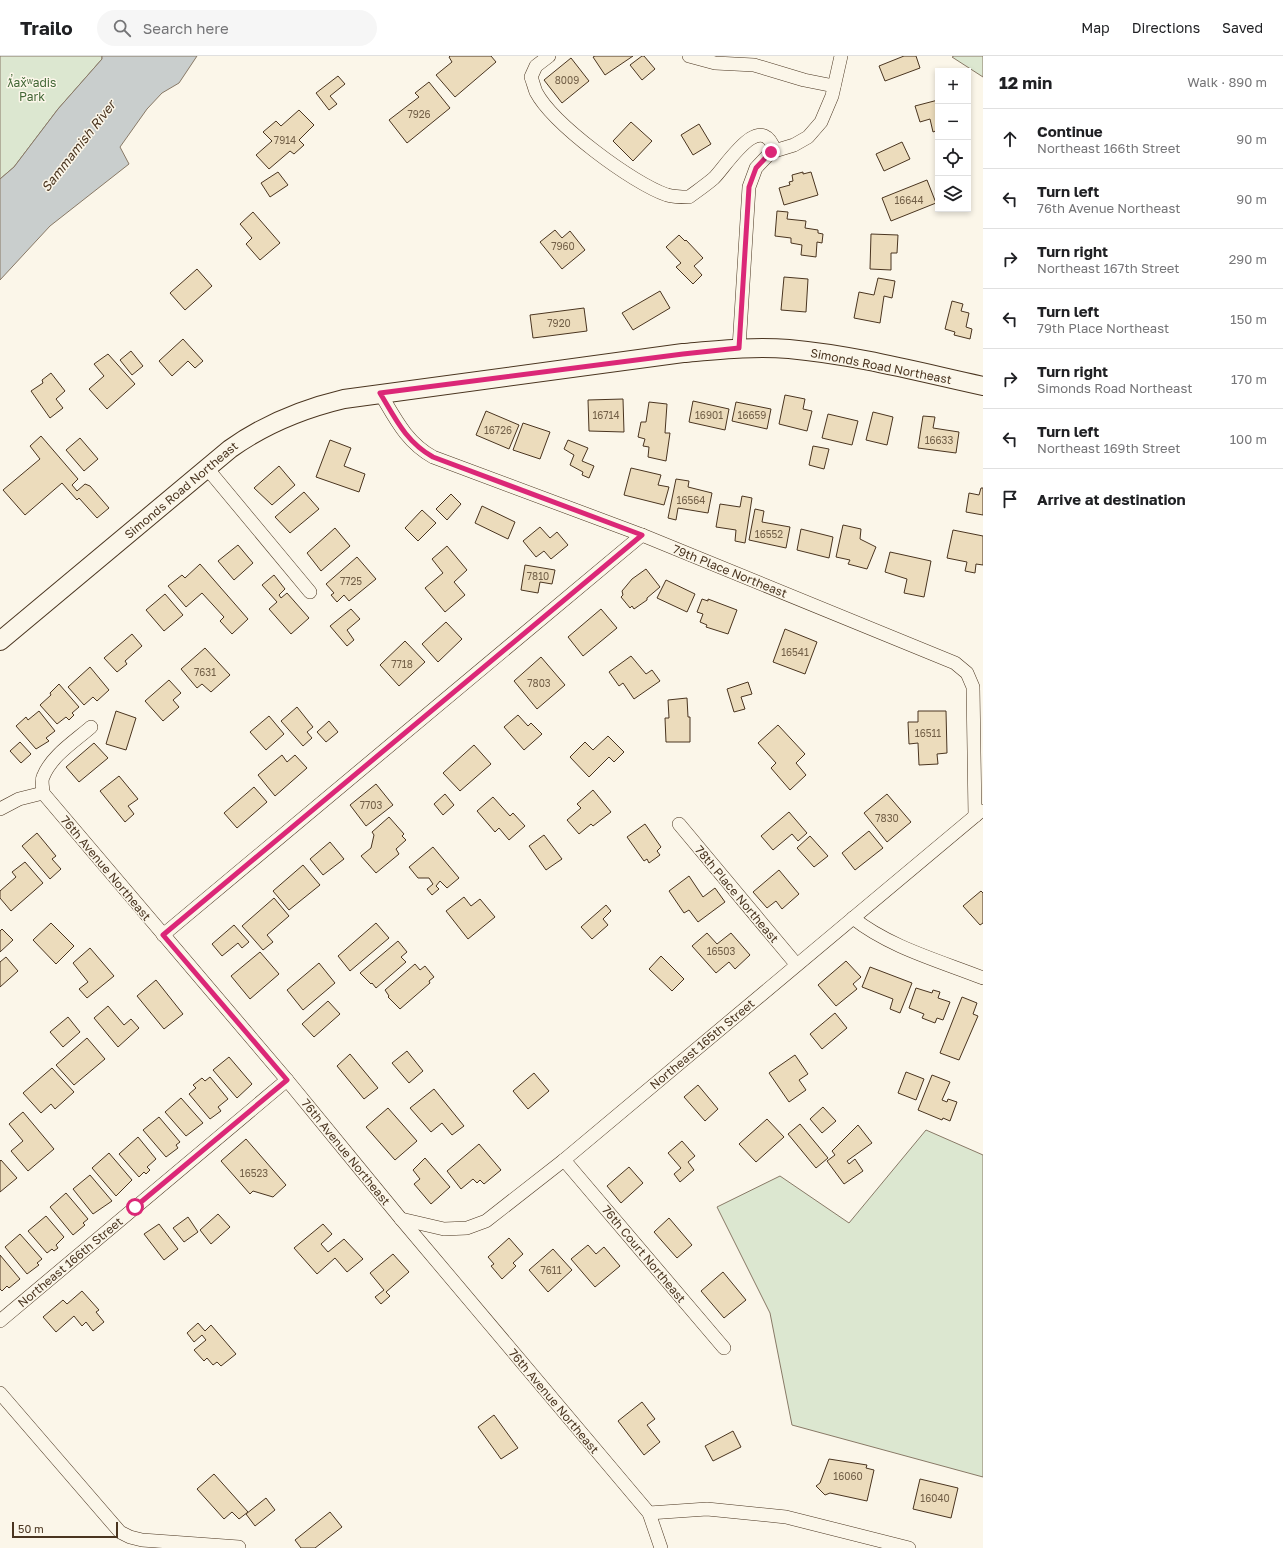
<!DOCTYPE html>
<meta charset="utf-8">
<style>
:root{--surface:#fff;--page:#f6f6f6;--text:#202124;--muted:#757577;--line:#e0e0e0}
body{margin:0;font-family:"Golos Text",sans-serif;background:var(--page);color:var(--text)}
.controls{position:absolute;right:12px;top:12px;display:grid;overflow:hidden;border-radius:0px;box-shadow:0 2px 6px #0003}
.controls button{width:36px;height:36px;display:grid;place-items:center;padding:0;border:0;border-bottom:1px solid var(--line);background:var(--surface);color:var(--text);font:20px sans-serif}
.scale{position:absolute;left:12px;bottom:10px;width:106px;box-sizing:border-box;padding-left:4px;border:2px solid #4a3520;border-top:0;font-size:11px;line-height:14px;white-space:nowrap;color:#4a3520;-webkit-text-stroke:3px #fbf6e9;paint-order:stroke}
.stop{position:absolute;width:12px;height:12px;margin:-9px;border:3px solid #db2777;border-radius:50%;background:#fff}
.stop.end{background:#db2777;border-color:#fff;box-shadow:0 1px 4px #0008}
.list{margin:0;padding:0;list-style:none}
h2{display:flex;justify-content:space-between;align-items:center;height:52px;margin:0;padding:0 16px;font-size:17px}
h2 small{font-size:13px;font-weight:400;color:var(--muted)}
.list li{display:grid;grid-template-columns:26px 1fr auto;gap:12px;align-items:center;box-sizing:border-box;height:60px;padding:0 16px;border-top:1px solid var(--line)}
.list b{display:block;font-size:15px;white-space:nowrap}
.list p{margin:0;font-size:13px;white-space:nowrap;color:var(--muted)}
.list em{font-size:13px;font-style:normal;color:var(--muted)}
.icon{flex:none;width:22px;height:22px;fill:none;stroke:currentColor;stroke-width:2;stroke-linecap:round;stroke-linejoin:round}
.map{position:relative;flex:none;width:983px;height:1492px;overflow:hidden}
header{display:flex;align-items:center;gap:24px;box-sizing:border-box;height:56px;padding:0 20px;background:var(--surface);border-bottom:1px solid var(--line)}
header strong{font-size:19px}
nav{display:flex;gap:22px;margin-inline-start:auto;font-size:14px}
.search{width:280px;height:36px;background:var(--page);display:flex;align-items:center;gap:10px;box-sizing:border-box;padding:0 14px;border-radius:22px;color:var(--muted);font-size:15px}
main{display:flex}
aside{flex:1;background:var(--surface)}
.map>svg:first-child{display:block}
</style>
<header>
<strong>Trailo</strong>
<div class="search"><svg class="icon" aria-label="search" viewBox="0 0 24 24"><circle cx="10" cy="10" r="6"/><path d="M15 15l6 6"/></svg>Search here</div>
<nav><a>Map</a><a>Directions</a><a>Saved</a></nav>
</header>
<main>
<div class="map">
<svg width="983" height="1492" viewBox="0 0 983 1492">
<rect width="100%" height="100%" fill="#fbf6e9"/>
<g fill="#dce7d0" stroke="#887966">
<path d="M0,0H102V3L58,53L14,111L0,123Z"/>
<path d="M954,0H983V21L952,1Z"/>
<path d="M926,1074L983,1099V1421L792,1369L770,1257L717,1151L780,1120L849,1167Z"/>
</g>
<path fill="#c9cecd" stroke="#887966" d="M102,0H197L179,27L162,37L147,53L120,91L129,108L50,170L0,224V123L14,111L58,53L102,3Z"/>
<g fill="#ecdcbc" stroke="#4a3520">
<path d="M450,0H491L496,6L455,41L436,19L452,6L449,1Z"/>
<path d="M595,0H633L605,19L593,1Z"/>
<path d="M642,0H644L655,13L642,24L630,9Z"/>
<path d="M904,0H916L920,12L885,25L879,10Z"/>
<path d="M571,2L589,25L562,47L544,24Z"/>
<path d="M338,20L345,28L330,40L337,48L329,54L316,37Z"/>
<path d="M429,26L450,52L407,87L389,64L419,41L415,37Z"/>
<path d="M938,44V74L933,76L930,63L920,66L915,50Z"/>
<path d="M299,54L314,69L299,84L304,89L294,98L290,95L269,113L256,99L272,85L263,76L276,65L281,70Z"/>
<path d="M631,66L652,85L633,105L613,85Z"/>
<path d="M699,68L711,88L693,99L681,79Z"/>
<path d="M902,86L910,103L884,115L876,98Z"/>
<path d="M278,116L288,129L270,141L261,127Z"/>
<path d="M803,116V118L811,116L818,139L784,149L779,132L790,129L789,126L793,125L792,119Z"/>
<path d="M927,124L936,147L891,165L882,142Z"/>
<path d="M777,155L788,156L787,163L806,165L805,172L818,174V177L823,178L822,187L817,186L816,201L801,199L802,189L791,187V182L775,180Z"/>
<path d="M253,156L280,187L260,204L246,188L252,182L240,168Z"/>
<path d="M555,174L562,182L570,175L585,194L562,213L540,186Z"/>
<path d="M871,178L898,179L897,197H891V214L870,213Z"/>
<path d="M679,179L685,185L686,184L703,202L694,210L702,219L693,228L676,211L681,207L666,191Z"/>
<path d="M197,213L212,230L185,254L170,237Z"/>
<path d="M784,221L808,223L806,256L781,254Z"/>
<path d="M878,222L895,225L892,242L884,240L880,267L854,262L859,236L874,239Z"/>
<path d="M660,235L670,252L633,274L622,257Z"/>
<path d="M952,245L963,248L961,255L969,257L966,271L972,273L970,283L954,279L955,276L945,273Z"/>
<path d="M584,252L587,275L533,282L530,259Z"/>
<path d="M183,283L203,305L195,312L188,305L172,320L159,305Z"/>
<path d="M131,295L143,310L132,319L120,304Z"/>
<path d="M108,298L135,328L107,353L89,333L104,320L94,308Z"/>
<path d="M51,317L65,335L56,343L63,352L50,362L31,335L43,327L42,324Z"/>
<path d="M785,339L805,343L803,353L812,355L807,375L779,368Z"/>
<path d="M623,343L624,376L589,375L588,344Z"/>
<path d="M693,345L729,353L725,374L689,366Z"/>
<path d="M649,346L667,348L665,377H670L666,405L648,401L649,391L643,390L645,383L638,381L641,366H646Z"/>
<path d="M736,346L771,353L767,373L732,365Z"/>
<path d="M486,355L519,369L509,393L476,379Z"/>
<path d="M873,356L893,361L887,389L866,384Z"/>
<path d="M828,358L858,365L852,389L822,382Z"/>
<path d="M923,360L935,361L933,372L959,376L956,397L918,392Z"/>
<path d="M523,367L550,376L540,403L513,394Z"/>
<path d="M41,380L78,423L72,429L77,435L85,428L90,430L109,452L97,462L79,442L77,444L62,427L25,459L3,434L40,403L30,390Z"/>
<path d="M80,382L98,403L84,415L66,394Z"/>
<path d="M330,384L351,392L344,410L365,418L359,436L316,421Z"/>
<path d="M568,384L588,392L582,405L594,410L589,422L582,419L583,416L570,409L574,399L564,393Z"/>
<path d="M813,390L829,393L824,413L809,409Z"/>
<path d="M279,410L295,429L272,449L254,432Z"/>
<path d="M631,412L661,419L658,429L669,431L664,449L624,439Z"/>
<path d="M676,423L689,425L688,431L712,437L708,457L678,452L676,464L668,462Z"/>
<path d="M981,432H983V459L966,456L969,437L979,439Z"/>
<path d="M304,436L319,453L290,477L275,461Z"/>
<path d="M451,438L461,448L447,464L436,453Z"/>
<path d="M742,440L752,442L745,487L735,485L736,474L716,471L720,448L740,451Z"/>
<path d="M482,450L515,466L508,483L475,467Z"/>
<path d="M755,453L764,455L762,466L790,471L786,492L749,484Z"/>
<path d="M422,454L436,467L418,485L405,472Z"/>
<path d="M843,469L861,473L860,483L876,491L867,513L848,508L850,504L836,501Z"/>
<path d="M540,471L550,482L557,476L568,489L551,503L544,495L536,501L523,485Z"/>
<path d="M335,472L350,490L321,515L307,497Z"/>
<path d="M801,473L833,481L829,502L797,494Z"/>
<path d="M953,474L983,480V509L976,508L975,517L965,515L967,506L947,502Z"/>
<path d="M238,489L253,507L234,524L218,505Z"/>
<path d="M447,490L467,514L454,526L465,539L445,556L425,532L443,517L432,503Z"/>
<path d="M890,496L931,505L924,541L904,537L907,523L885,516Z"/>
<path d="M357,501L376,523L349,545L344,539L337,546L331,539L334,537L326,528Z"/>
<path d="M200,508L248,563L232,578L220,565L224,561L202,537L186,551L168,530L182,519L185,522Z"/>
<path d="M525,509L555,514L552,528L540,526L538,537L521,534Z"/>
<path d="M646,513L660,531L647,542V544L634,553L632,550L630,552L621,541L623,539L622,535L632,523Z"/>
<path d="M274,519L285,533L279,539L281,542L287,537L309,562L291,578L269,553L277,546L262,529Z"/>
<path d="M666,524L695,538L687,556L657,542Z"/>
<path d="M165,538L183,559L164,575L146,554Z"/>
<path d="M702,543L708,545V543L737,554L728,578L706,571L707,569L700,566L703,558L697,556Z"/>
<path d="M351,553L360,563L347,574L354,584L347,590L330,570Z"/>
<path d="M601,553L617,572L583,600L568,581Z"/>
<path d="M446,566L462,583L438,606L422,588Z"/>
<path d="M785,573L817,586L805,618L773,606Z"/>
<path d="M132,578L142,590L125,605L127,608L117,616L104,602Z"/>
<path d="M405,585L425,606L399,630L380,609Z"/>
<path d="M205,592L230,619L211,636L202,628L197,632L181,613Z"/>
<path d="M631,600L646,618L652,614L660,625L634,643L623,627L619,630L609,616Z"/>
<path d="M541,601L565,629L537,653L514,625Z"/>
<path d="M90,611L109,634L97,645L93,641L84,649L68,631Z"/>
<path d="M169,624L181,637L173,644L179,651L163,665L145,645Z"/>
<path d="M748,626L752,638L741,641L745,653L734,656L727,633Z"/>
<path d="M59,628L79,651L72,657L74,659L69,664L66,661L57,668L40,649L51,639L50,637Z"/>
<path d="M687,642L688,661H690V686H666L665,662H669L668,644Z"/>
<path d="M297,651L313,671L307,676L312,682L303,690L281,665Z"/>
<path d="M39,655L55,675L46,682L49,685L36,693L16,670L26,661L28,664Z"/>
<path d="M116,655L136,662L126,694L106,688Z"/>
<path d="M918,655H946L947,697L937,698L938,708L919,709L918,687L909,688L908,666H918Z"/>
<path d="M518,659L528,670L531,667L542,678L524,694L504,671Z"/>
<path d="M269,660L284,678L266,694L250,676Z"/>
<path d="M329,665L338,676L326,686L317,676Z"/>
<path d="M778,669L805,698L796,707L806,719L790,734L771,712L776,707L758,687Z"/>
<path d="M608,680L624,696L614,706L609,701L589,721L570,701L585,686L593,694Z"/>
<path d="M20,686L31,698L21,707L10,695Z"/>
<path d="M94,687L108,702L79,726L66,711Z"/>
<path d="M474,689L491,708L460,735L443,717Z"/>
<path d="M282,699L287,706L295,699L307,712L275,740L258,719Z"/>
<path d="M119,720L138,743L128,750L134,758L125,766L100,735Z"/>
<path d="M376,728L393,749L366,770L350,749Z"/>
<path d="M254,731L267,746L237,772L224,757Z"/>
<path d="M593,734L611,756L593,770L591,768L579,778L567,764L581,752L577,748Z"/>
<path d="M445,738L454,749L443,759L434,748Z"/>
<path d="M887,738L911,766L887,786L864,757Z"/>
<path d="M493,741L510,760L513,757L525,770L509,784L499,772L495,776L477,755Z"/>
<path d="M789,756L807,777L798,785L792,778L773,794L761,780Z"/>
<path d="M389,761L404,778L402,780L406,784L396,793L399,798L376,817L361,800L371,792L374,779L372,776Z"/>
<path d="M645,768L661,791L657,795L660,799L649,807L647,803L644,805L627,781Z"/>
<path d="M869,775L883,792L855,814L842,797Z"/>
<path d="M37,777L56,800L52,803L61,813L50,823L22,790Z"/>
<path d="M544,779L562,803L546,814L529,790Z"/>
<path d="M810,780L828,800L814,811L797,792Z"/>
<path d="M330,786L344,803L323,819L310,803Z"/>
<path d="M433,791L459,822L447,832L440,825L436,830L439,833L432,839L427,833L433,828L429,822H418L409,811Z"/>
<path d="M25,806L43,827L11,855L0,842V835L16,821L12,816Z"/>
<path d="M303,809L320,829L289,854L273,835Z"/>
<path d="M779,814L799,838L782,853L776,845L767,852L753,836Z"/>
<path d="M689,820L703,841L715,832L725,846L698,866L689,854L684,857L669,835Z"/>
<path d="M981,835L983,837V867L980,869L963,850Z"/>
<path d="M464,841L471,850L480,843L495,861L468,883L446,855Z"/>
<path d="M274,842L289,860L267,879L273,886L263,894L242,870Z"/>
<path d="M606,849L611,855L603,863L608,869L592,883L581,871Z"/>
<path d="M51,867L74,890L56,908L33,884Z"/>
<path d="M376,867L389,882L350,915L338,900Z"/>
<path d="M234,869L249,886L242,892L238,887L222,900L212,888Z"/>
<path d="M2,873L13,884L0,896V875Z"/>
<path d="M707,877L717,888L731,877L750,899L735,913L729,906L716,917L692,890Z"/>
<path d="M398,885L407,896L401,901L406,906L376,932L372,927L371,928L360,917Z"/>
<path d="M90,892L114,920L87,942L79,933L88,926L73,907Z"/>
<path d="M260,896L279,918L250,943L231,920Z"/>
<path d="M661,900L684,923L672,935L649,913Z"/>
<path d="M6,901L18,915L0,931V906Z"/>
<path d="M846,905L861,921L853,928L857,933L836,950L818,929Z"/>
<path d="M319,907L335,927L303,954L287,934Z"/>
<path d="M415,908L420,914L425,910L434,921L429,925L430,927L400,953L388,941L389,940L385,934Z"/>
<path d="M870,911L912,927L900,957L890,953L893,943L862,931Z"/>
<path d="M156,924L183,958L164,973L137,940Z"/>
<path d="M916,932L932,937L933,934L940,936L938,942L950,946L943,964L937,962L935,967L922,962L924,958L909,952Z"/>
<path d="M962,941L977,947L973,958L978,960L959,1004L940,997Z"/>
<path d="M328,945L340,958L314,981L302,968Z"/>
<path d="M108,950L124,969L131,963L139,972L118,991L94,962Z"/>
<path d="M835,957L847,972L822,993L810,978Z"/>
<path d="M68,961L80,976L63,991L50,976Z"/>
<path d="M87,982L105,1003L74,1029L56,1009Z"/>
<path d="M407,995L423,1015L409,1027L392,1007Z"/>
<path d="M350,998L378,1032L364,1043L337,1010Z"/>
<path d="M795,999L808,1018L799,1024L806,1034L789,1046L769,1017Z"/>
<path d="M229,1001L252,1028L237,1042L213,1014Z"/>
<path d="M52,1012L74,1036L55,1053L51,1048L41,1057L23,1037Z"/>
<path d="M906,1016L924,1023L916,1044L898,1037Z"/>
<path d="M534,1017L549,1035L528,1053L513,1035Z"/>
<path d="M932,1019L950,1026L942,1044L947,1046L948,1043L957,1046L950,1065L943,1062L942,1064L918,1054Z"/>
<path d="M210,1021L228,1043L218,1051L221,1055L210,1063L189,1038L196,1032L193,1029L202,1022L205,1025Z"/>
<path d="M698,1029L718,1053L705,1065L684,1041Z"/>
<path d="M434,1033L464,1070L452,1079L442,1067L431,1076L410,1052Z"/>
<path d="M181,1042L203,1067L186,1080L165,1056Z"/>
<path d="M823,1051L836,1065L822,1077L810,1063Z"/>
<path d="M388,1052L417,1085L395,1104L366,1071Z"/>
<path d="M23,1056L54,1093L28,1115L11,1095L23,1085L9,1068Z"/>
<path d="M159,1061L180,1086L176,1089L178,1092L166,1101L143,1074Z"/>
<path d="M767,1063L784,1081L756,1106L739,1088Z"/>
<path d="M800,1068L828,1102L816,1112L788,1078Z"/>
<path d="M858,1069L872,1087L847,1105L849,1108L855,1103L863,1115L844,1128L827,1105L835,1099L832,1095Z"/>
<path d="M138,1081L156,1103L147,1111L150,1114L146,1118L144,1116L139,1121L119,1098Z"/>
<path d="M246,1083L286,1129L273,1141L253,1135L250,1138L221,1105Z"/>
<path d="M682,1085L695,1100L688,1106L694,1114L680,1126L674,1118L681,1112L668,1097Z"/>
<path d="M479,1088L501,1114L484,1128L480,1124L477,1127L473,1123L461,1133L447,1115Z"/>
<path d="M109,1097L132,1124L116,1140L92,1112Z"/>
<path d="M425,1102L450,1131L431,1148L414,1128L420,1123L413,1114Z"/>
<path d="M1,1104L17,1122L0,1136V1105Z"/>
<path d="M629,1111L643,1127L621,1147L607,1130Z"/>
<path d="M90,1119L112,1145L93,1158L73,1133Z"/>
<path d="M66,1137L88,1163L83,1167L85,1169L73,1179L50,1151Z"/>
<path d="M218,1158L230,1171L211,1188L200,1174Z"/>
<path d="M46,1160L64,1181L56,1189L58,1192L54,1195L52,1193L47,1197L28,1175Z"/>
<path d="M188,1161L198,1176L184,1186L173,1172Z"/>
<path d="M669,1162L692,1189L677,1202L654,1176Z"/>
<path d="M159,1168L178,1193L164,1204L144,1178Z"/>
<path d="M323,1168L332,1178L321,1188L328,1196L344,1183L363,1203L347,1216L335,1202L317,1218L294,1192Z"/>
<path d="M20,1178L42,1203L37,1207L39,1209L27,1218L5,1191Z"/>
<path d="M509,1182L523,1198L513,1207L516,1210L502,1223L491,1210L494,1208L488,1201Z"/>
<path d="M588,1189L596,1198L604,1191L620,1210L595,1231L571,1203Z"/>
<path d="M553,1193L572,1214L548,1236L529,1214Z"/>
<path d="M393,1198L409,1216L386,1236L390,1240L381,1248L375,1241L384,1234L370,1217Z"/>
<path d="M0,1199L20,1223L9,1232L7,1230L2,1235L0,1233Z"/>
<path d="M723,1216L746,1244L724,1262L701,1235Z"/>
<path d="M82,1235L99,1254L96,1256L104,1266L93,1275L86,1266L82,1270L74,1260L56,1276L43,1261L63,1244L67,1248Z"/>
<path d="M198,1267L205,1275L211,1269L236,1298L221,1310L217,1306L213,1309L207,1302L204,1305L194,1294L206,1284L202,1279L194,1286L187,1277Z"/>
<path d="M642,1346L655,1363L647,1369L660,1386L644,1399L618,1365Z"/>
<path d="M494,1359L518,1392L501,1403L478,1371Z"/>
<path d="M733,1375L741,1391L713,1405L705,1390Z"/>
<path d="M829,1403L867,1409L866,1412L874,1414L867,1445L830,1437L825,1439L816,1430L820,1427Z"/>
<path d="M214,1418L248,1456L239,1463L232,1456L224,1463L197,1433Z"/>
<path d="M920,1423L958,1432L951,1462L913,1453Z"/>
<path d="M266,1442L275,1454L255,1470L246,1458Z"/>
<path d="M330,1456L342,1471L315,1492H301L295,1484Z"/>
</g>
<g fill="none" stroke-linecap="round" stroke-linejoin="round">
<g stroke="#4a3520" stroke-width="14">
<g id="street">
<path d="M549,0L536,10L531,21C533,26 534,31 536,36C553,68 632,127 667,139C674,141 682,141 689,141C697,135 706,129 714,122C727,109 761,52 775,95"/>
<path d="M689,0L715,7L754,9L804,24L834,30"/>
<path d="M739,292L749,131L756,112L771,96L794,89L808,81L821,66L832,40L841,0"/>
<path d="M380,337C395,362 406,386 433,401L642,479L955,607L967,617L973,631L975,760"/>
<path d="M206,411L310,536"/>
<path d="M43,737L287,1024L401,1163L649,1457L661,1492"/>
<path d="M43,737C43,732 41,725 43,721C51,700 75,685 91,671"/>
<path d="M0,753L19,743L43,737"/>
<path d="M679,768L796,908"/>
<path d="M853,862C889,891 940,905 983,922"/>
<path d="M163,879L642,479"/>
<path d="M564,1104L724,1292"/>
<path d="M401,1163L444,1173L467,1172L486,1165L564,1104L981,755"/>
<path d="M0,1265L287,1024"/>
<path d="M0,1337L120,1476L130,1481L142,1484L239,1491"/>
<path d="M649,1457L707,1453L786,1461L909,1492"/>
</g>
</g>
<g stroke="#4a3520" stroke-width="20">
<path id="secondary" d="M0,585L230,393C265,368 302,353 344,343L683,297C718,294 754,290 789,293C855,299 919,316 983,330"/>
</g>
<use href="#street" stroke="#fbf6e9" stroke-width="13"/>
<use href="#secondary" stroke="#fbf6e9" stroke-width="18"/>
</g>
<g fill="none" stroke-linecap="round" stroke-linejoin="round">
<path stroke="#db2777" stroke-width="5" d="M135,1151L287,1024L163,879L642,479L433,401C406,386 395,362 380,337L683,298L739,292L749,131L756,112L771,96"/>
</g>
<g text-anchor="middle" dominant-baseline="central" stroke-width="3" stroke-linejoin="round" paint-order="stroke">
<g font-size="10" fill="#725f47">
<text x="567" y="24">8009</text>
<text x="419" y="58">7926</text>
<text x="285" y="84">7914</text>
<text x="909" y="144">16644</text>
<text x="563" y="190">7960</text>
<text x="559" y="267">7920</text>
<text x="606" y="359">16714</text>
<text x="709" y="359">16901</text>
<text x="752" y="359">16659</text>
<text x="498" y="374">16726</text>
<text x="939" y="384">16633</text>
<text x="691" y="444">16564</text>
<text x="769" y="478">16552</text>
<text x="538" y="520">7810</text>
<text x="351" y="525">7725</text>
<text x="795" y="596">16541</text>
<text x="402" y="608">7718</text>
<text x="205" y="616">7631</text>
<text x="539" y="627">7803</text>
<text x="928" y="677">16511</text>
<text x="371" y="749">7703</text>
<text x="887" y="762">7830</text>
<text x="721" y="895">16503</text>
<text x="254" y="1117">16523</text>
<text x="551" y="1214">7611</text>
<text x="848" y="1420">16060</text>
<text x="935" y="1442">16040</text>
</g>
<g font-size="12" fill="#436837" stroke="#fbf6e9">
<text x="32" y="26">ƛ̕ax̌ʷadis<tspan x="32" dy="14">Park</tspan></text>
</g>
<g font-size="12" fill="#4a3520" stroke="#fbf6e9">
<text transform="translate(881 310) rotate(11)">Simonds Road Northeast</text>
<text transform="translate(181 434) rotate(-40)">Simonds Road Northeast</text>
<text transform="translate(730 515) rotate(22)">79th Place Northeast</text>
<text transform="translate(106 812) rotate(50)">76th Avenue Northeast</text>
<text transform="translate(737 838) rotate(50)">78th Place Northeast</text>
<text transform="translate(702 988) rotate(-40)">Northeast 165th Street</text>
<text transform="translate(346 1096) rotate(51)">76th Avenue Northeast</text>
<text transform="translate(644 1198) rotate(50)">76th Court Northeast</text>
<text transform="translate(70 1206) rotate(-40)">Northeast 166th Street</text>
<text transform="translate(554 1345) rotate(50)">76th Avenue Northeast</text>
</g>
<g font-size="13" font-style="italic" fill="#4a3520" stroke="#fbf6e9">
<text transform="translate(78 90) rotate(-52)">Sammamish River</text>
</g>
</g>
</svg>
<div class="controls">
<button>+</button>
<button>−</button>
<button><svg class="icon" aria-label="locate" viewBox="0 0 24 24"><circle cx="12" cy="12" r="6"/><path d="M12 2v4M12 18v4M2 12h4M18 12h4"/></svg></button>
<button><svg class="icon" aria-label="layers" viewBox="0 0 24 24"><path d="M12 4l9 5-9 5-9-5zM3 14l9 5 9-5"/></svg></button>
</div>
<div class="scale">50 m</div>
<div class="stop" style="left:135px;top:1151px"></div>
<div class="stop end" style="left:771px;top:96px"></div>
</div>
<aside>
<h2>12 min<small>Walk · 890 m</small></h2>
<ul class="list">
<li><svg class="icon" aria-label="ahead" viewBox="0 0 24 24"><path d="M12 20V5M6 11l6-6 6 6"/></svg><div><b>Continue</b><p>Northeast 166th Street</p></div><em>90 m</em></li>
<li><svg class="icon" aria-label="left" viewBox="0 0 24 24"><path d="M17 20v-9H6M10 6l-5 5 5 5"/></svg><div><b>Turn left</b><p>76th Avenue Northeast</p></div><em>90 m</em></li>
<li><svg class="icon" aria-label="right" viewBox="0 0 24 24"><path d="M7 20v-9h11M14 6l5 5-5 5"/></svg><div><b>Turn right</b><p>Northeast 167th Street</p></div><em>290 m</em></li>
<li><svg class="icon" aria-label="left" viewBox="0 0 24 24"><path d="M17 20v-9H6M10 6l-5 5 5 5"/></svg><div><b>Turn left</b><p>79th Place Northeast</p></div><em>150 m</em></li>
<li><svg class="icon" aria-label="right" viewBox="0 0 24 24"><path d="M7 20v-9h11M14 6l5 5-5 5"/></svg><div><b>Turn right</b><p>Simonds Road Northeast</p></div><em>170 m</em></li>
<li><svg class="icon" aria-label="left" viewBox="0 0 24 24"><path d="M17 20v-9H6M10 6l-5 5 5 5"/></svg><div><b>Turn left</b><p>Northeast 169th Street</p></div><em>100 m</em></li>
<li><svg class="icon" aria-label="arrive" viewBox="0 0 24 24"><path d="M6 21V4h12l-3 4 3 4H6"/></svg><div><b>Arrive at destination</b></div></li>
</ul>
</aside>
</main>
